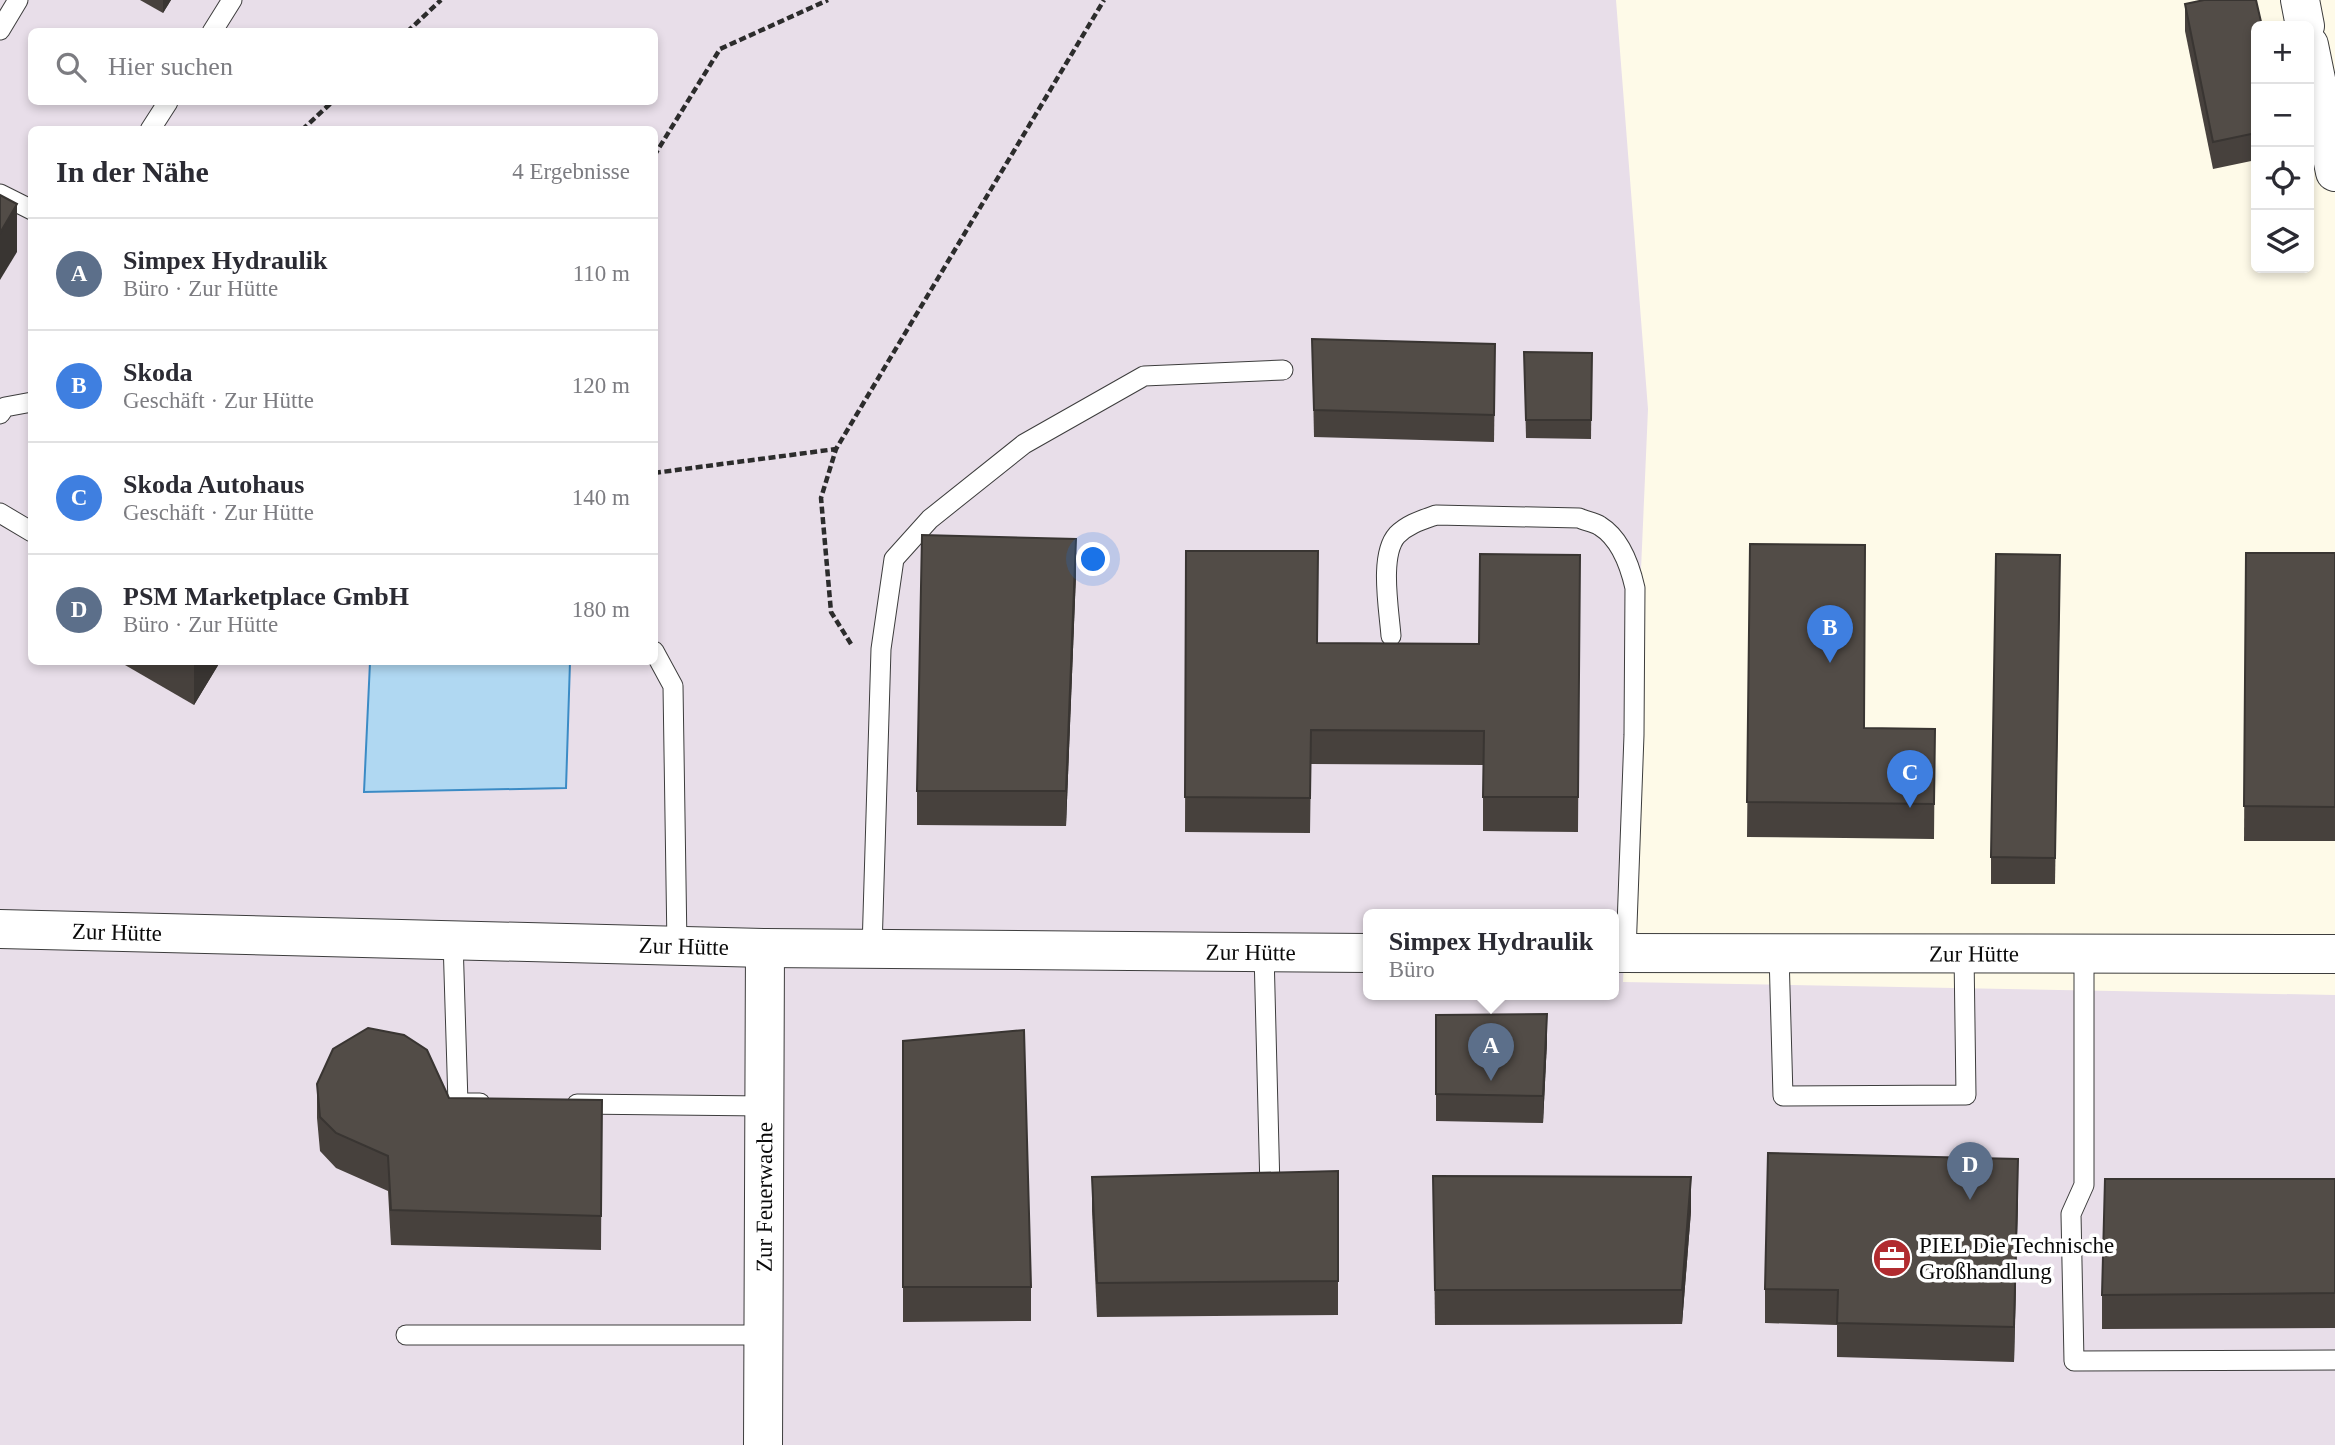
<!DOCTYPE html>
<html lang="de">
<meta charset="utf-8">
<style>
:root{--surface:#fff;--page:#f2f2f3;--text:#2b2b33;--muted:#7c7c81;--line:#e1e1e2;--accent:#b12b2f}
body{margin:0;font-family:Georgia,serif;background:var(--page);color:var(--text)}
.controls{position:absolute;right:21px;top:21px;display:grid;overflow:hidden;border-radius:10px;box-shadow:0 4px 10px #0003}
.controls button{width:63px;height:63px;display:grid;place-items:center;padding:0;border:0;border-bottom:2px solid var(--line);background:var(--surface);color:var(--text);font:35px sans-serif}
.you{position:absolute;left:1094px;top:560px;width:24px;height:24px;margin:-18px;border:5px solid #fff;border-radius:50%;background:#1a73e8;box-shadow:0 0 0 10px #1a73e833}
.badge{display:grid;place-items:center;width:46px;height:46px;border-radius:50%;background:var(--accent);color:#fff;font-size:23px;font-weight:700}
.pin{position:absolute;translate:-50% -58px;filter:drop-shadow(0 2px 4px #0008)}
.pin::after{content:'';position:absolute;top:37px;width:24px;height:21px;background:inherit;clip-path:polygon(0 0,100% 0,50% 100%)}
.popup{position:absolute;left:1363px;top:909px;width:256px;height:91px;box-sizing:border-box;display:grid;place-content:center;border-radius:10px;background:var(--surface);filter:drop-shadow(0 2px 5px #0005);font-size:23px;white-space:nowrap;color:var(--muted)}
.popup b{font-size:26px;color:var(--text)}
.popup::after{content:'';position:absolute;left:50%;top:100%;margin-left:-14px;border:14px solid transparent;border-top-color:var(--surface)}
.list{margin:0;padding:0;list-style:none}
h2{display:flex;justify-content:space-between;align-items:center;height:91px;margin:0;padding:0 28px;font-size:30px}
h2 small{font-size:23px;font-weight:400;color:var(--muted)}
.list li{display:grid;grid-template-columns:46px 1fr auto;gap:21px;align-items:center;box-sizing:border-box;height:112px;padding:0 28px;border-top:2px solid var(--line)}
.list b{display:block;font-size:26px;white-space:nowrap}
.list p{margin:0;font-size:23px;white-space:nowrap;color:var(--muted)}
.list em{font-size:23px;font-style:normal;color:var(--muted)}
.icon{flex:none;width:38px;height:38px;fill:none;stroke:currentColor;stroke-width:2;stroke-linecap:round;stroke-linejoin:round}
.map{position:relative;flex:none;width:2335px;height:1445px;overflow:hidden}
.search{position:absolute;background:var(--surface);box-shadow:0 4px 10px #0003;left:28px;top:28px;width:630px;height:77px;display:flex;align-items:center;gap:18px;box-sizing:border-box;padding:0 24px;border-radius:10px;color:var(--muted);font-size:26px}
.panel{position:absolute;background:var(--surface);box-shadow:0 4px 10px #0003;left:28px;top:126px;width:630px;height:539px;border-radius:10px}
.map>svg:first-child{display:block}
</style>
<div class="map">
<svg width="2335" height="1445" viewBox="0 0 2335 1445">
<rect width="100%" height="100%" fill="#fefae8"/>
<path fill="#e8dee9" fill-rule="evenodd" d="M0,0H1616L1648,409L1623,982L2335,995V1445H0ZM32,32H654V102H32ZM32,130H654V662H32ZM1368,915H1614V995H1368Z"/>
<path fill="#b0d8f2" stroke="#3b8bc5" stroke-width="2" d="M370,662H575H570L566,788L364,792Z"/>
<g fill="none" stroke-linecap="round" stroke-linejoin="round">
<g stroke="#3d3d3d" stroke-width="21">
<g id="service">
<path d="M0,30L18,0"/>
<path d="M212,32L232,0"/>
<path d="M150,130L168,102"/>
<path d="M0,194L32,210"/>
<path d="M0,414L5,407L32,402"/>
<path d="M0,513L32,532"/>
<path d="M1391,636C1389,609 1379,555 1397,535C1408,524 1422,520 1436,515L1579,518C1585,521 1594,522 1600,526C1621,539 1630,566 1635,588L1634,735L1626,953"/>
<path d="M654,651L673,686L677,946"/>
<path d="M453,940L458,1103H480"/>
<path d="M872,949L881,649L894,559L930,519L1024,444L1144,376L1283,370"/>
<path d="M1264,952L1270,1189"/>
<path d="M1779,954L1783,1096L1966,1095L1964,954"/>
<path d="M2084,954V1185L2071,1214L2074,1361L2335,1360"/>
<path d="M577,1104L765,1106"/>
<path d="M406,1335H764"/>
</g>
</g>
<g stroke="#3d3d3d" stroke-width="40">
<g id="minor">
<path d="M2300,0L2305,26"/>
<path d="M2309,45L2335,172"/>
<path id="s1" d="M0,929L765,948L1368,953"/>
<path id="s2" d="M1614,953L2335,954"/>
<path id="s3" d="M763,1445L765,948"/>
</g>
</g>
<g stroke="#2c2c2c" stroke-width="4.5" stroke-dasharray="7 3.5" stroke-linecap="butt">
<path d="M407,32L441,0"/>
<path d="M302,130L332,102"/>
<path d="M654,156L720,49L828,0"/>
<path d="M654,473L836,449"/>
<path d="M851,644L831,612L821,498L836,449L1104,0"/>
</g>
<use href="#service" stroke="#fff" stroke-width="19"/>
<use href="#minor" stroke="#fff" stroke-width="38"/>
</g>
<g fill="#47413d">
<path d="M140,0H171L163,13Z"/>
<path d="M2185,4L2256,26V160L2213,169L2185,31Z"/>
<path d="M1312,339L1495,370L1494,442L1314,437Z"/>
<path d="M1524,352L1592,353L1591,439L1526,438Z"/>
<path d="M1750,544L1864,728L1935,729L1934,839L1747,837Z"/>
<path d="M1186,551L1317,643L1479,644L1580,555L1578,832L1483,831V765L1311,764L1310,833L1185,832Z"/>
<path d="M2246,553H2335V841H2244Z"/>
<path d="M1076,574L1066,826L917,825V791Z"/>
<path d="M2060,582L2055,884H1991V857Z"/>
<path d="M125,662H220L194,705L125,665Z"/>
<path d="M1436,1015L1547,1041L1543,1123L1436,1121Z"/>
<path d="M903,1041L1031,1287V1321L903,1322Z"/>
<path d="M317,1084L449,1098L602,1100L601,1250L391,1245L388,1191L336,1168L320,1151L317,1118Z"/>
<path d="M1338,1171V1315L1097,1317L1092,1211V1177Z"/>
<path d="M1433,1176L1691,1211L1682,1324L1435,1325Z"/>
<path d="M2335,1179V1328L2102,1329V1295Z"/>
<path d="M2018,1194L2014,1362L1837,1357V1325L1765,1323V1289Z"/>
</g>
<g fill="#393532">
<path d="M163,0H171L163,13Z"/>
<path d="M17,204V252L0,280V233Z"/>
<path d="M1076,539V574L1066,826V791Z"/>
<path d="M194,662H220L194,705Z"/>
<path d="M1547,1014V1041L1543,1123V1096Z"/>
<path d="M2018,1159V1194L2014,1362V1327Z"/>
<path d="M1691,1177V1211L1682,1324V1290Z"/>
</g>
<g fill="#524c47" stroke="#393532" stroke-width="2">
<path d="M2204,0H2256L2262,26H2256V133L2213,142L2185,4Z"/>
<path d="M0,195L17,204L0,233Z"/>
<path d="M1312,339L1495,344L1494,415L1314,410Z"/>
<path d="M1524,352L1592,353L1591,420H1526Z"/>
<path d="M922,535L1076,539L1066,791H917Z"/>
<path d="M1750,544L1865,545L1864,728L1935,729L1934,804L1747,802Z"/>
<path d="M1186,551H1318L1317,643L1479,644L1480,554L1580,555L1578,797H1483L1484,731L1311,730L1310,798L1185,797Z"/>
<path d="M2246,553H2335V807L2244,806Z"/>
<path d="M1996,554L2060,555L2055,858L1991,857Z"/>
<path d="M1547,1014L1543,1096L1436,1094V1015Z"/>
<path d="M368,1028L404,1035L427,1050L449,1098L602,1100L601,1216L391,1210L388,1156L336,1133L320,1117L317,1084L333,1049Z"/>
<path d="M1024,1030L1031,1287H903V1041Z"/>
<path d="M1768,1153L2018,1159L2014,1327L1837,1323L1838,1290L1765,1289Z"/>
<path d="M1338,1171V1281L1097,1283L1092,1177Z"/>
<path d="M1433,1176L1691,1177L1682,1290H1435Z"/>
<path d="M2105,1179H2335V1293L2102,1295Z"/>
</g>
<defs>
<g id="office-disc" transform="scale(2.0125)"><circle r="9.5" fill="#b12b2f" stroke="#fff"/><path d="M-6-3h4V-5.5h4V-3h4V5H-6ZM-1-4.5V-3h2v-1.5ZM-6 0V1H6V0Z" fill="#fff"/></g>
</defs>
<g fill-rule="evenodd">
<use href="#office-disc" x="1892" y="1258"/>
</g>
<g text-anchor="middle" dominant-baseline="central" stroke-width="7" stroke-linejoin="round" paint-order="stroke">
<g font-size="23" fill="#0a0a0a" stroke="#fff">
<text stroke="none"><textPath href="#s1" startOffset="117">Zur Hütte</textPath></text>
<text stroke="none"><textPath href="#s1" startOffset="684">Zur Hütte</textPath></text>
<text stroke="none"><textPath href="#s1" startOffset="1251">Zur Hütte</textPath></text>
<text stroke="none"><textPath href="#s2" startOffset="360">Zur Hütte</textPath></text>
<text stroke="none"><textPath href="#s3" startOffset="248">Zur Feuerwache</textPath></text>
</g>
<g font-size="23" fill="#0a0a0a" stroke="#fff" text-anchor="start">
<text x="1919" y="1245">PIEL Die Technische<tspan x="1919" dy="26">Großhandlung</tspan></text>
</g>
</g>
</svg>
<div class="controls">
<button>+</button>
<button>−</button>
<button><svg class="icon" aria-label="locate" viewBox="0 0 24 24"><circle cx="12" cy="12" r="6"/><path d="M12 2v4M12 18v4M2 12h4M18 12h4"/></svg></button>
<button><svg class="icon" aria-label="layers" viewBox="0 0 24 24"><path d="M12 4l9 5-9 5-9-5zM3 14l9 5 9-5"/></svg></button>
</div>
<div class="you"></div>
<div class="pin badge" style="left:1491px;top:1081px;background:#5c6f8a">A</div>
<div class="popup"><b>Simpex Hydraulik</b>Büro</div>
<div class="pin badge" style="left:1830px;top:663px;background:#3f7fe0">B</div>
<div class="pin badge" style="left:1910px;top:808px;background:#3f7fe0">C</div>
<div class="pin badge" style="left:1970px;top:1200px;background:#5c6f8a">D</div>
<div class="search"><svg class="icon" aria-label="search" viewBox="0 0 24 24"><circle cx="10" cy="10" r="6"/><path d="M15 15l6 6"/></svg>Hier suchen</div>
<section class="panel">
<h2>In der Nähe<small>4 Ergebnisse</small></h2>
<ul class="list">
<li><span class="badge" style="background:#5c6f8a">A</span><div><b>Simpex Hydraulik</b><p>Büro · Zur Hütte</p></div><em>110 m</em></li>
<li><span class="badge" style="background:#3f7fe0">B</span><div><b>Skoda</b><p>Geschäft · Zur Hütte</p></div><em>120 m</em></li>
<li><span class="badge" style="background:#3f7fe0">C</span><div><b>Skoda Autohaus</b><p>Geschäft · Zur Hütte</p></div><em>140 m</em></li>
<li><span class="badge" style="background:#5c6f8a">D</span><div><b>PSM Marketplace GmbH</b><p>Büro · Zur Hütte</p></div><em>180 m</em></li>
</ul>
</section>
</div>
